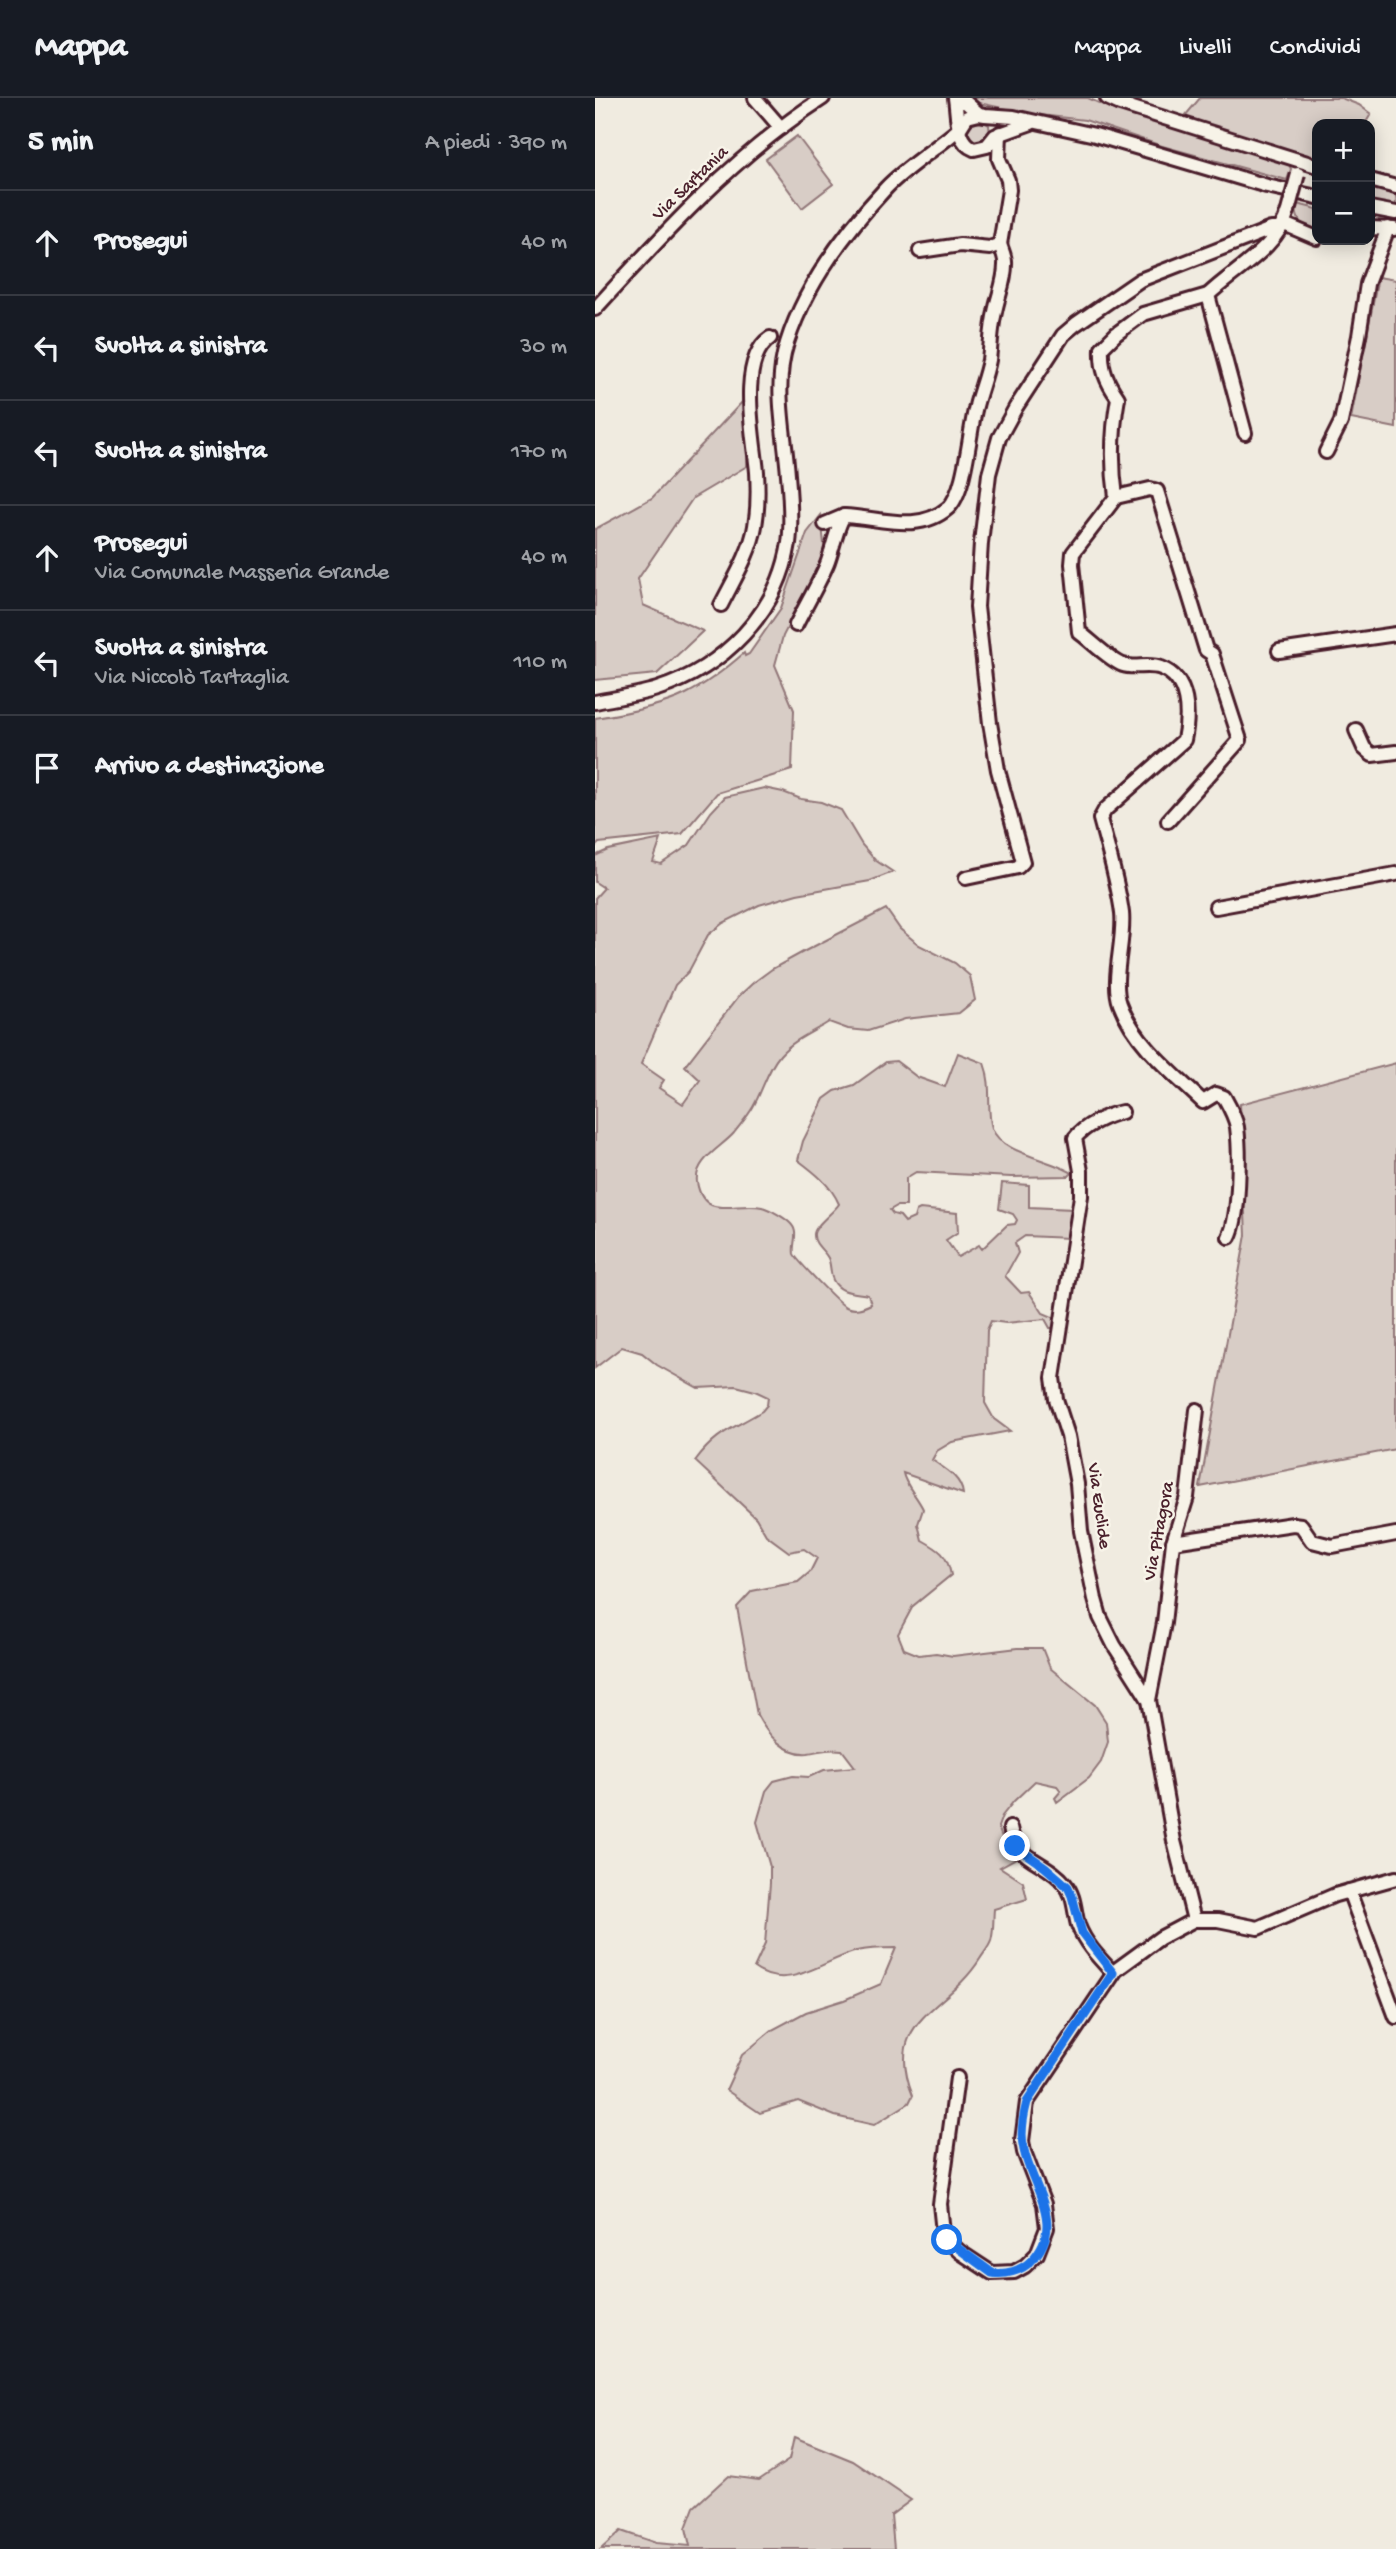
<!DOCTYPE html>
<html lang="it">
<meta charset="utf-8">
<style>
:root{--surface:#171b24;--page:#20242c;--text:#f1f3f6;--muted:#9ea1a6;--line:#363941}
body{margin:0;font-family:"Gochi Hand",sans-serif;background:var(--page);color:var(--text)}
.controls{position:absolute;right:21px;top:21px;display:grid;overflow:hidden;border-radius:14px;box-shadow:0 4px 18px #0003}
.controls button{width:63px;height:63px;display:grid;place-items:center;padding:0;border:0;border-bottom:2px solid var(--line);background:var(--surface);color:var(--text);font:35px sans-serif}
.stop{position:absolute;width:21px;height:21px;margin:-16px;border:5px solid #1a73e8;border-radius:50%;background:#fff}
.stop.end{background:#1a73e8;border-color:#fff;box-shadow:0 2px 7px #0008}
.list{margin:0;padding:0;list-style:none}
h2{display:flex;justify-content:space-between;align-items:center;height:91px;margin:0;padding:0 28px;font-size:30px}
h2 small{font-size:23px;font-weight:400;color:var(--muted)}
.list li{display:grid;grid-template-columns:46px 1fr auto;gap:21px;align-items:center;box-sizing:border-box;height:105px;padding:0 28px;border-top:2px solid var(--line)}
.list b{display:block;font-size:26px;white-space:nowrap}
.list p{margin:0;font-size:23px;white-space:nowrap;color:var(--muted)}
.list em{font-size:23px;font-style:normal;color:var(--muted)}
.icon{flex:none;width:38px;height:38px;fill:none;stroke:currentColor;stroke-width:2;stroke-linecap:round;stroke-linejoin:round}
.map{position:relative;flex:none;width:801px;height:2451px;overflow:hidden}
header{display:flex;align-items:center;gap:42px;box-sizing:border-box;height:98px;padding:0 35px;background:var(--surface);border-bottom:2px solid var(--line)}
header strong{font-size:33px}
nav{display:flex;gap:38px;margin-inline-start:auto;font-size:24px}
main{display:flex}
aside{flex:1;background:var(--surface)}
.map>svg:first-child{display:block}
</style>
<header>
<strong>Mappa</strong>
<nav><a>Mappa</a><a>Livelli</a><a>Condividi</a></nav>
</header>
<main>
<aside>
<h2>5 min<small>A piedi · 390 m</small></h2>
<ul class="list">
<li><svg class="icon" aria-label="ahead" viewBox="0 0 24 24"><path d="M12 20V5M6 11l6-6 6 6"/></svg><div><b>Prosegui</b></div><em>40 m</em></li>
<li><svg class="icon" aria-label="left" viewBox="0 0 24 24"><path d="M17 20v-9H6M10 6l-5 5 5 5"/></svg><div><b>Svolta a sinistra</b></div><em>30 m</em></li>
<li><svg class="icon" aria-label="left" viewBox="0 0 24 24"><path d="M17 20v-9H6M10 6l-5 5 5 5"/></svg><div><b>Svolta a sinistra</b></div><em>170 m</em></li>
<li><svg class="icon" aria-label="ahead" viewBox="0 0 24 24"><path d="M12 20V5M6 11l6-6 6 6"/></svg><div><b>Prosegui</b><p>Via Comunale Masseria Grande</p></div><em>40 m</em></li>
<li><svg class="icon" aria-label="left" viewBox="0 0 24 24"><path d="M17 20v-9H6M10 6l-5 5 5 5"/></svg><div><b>Svolta a sinistra</b><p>Via Niccolò Tartaglia</p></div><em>110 m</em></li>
<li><svg class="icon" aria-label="arrive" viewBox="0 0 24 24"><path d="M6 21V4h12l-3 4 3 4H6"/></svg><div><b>Arrivo a destinazione</b></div></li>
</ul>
</aside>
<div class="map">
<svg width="801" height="2451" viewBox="0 0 801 2451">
<rect width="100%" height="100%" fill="#f0ebe0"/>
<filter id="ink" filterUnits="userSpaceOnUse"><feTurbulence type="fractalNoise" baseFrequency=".0143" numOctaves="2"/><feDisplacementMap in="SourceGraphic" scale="14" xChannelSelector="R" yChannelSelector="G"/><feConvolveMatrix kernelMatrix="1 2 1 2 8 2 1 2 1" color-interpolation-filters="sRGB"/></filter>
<g filter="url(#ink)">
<g fill="#d8cdc6" stroke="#917678" stroke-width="2">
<path d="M378,0H493L521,13L524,12L692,62L696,71L692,82L567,48L490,22L436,16L384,5Z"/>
<path d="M605,0H746L764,7L776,16L770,26H722V62L585,24Z"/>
<path d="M387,23L394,27L395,37L389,42L375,44L370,35C372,26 379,26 387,23Z"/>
<path d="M202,38L238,86L207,110L171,61Z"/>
<path d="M775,88L801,95V109L775,103Z"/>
<path d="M702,106L722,111V134C708,132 699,120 702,106Z"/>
<path d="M783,179L801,182V330L756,321Z"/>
<path d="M148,303L153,344L152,368L98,400L43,481L48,507L108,533L62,576L0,582V431L57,400Z"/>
<path d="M226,417L230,456L188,538L180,567L199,612L197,672L122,695L87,736L4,745L0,749V620C26,616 67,608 91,596C111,586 132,570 149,555L150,558L154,556L186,510L212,435Z"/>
<path d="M169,690L188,694L206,701L226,704L246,712L267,747L280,762L298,774L275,783L202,796L164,807L128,825L113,837L94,873L80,887L46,966L69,982L64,990L88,1006L105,982L90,968L144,898L158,885L177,871L210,853L291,811L305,831L324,847L360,865L375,878L380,902L364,915L310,921L273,933L253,931L234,924C218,934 198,942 185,957C172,972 168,992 158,1009C153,1018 145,1027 139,1035C127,1049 99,1062 102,1084C109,1124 141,1103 167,1109C175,1111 190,1120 195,1125C205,1134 197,1145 199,1156C201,1161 245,1207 251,1209C260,1213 268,1210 276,1206L273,1197C260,1194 245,1196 238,1182C235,1175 236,1166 233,1160C229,1152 218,1146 219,1136C219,1128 238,1115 244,1106C236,1087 219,1074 203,1062L208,1043L229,1001L240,993L259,987L291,964L301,963L322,979L350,989L363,955L389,965C398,988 391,1011 397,1030C406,1056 456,1061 477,1075L474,1078L416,1079L321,1074L311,1080V1108H302L295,1112L298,1116L305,1118L310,1124L319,1120L321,1113L325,1111L362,1115L363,1134L351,1142L363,1159L384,1147L387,1151L412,1127L420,1126L422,1122L418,1116L404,1111L407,1085L434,1087V1109L478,1111L474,1140L430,1138L420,1145L423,1155L410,1178L426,1195L434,1194L448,1215L465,1222L463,1230H455L450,1221L411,1225L396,1223L392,1232L390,1305L399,1321L415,1333L357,1344L342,1353L337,1362C350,1371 366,1379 368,1396L308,1375C310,1387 322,1398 328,1411L323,1426L327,1442C345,1452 352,1456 356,1477L318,1508L303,1536L309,1551L324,1557L341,1555L358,1558L423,1550H447L455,1570L500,1607L511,1624L513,1644L506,1664L494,1680L462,1704L460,1700L466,1693L462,1688L440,1683L419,1703L407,1718L403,1729L412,1752L421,1760L405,1769L428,1784L432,1801L399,1811C398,1821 399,1833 396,1843C394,1849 388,1856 385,1861C352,1914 287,1920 318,1997L314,2005L279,2027L240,2018L203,2003L165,2015L131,1992L147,1957L177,1932L211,1914L249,1902L286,1886L301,1850C289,1850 274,1850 262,1853C228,1862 194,1895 159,1870L170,1846L175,1785V1769L162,1724L171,1693L179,1683L198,1678L214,1679L229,1672L260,1669L247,1652C233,1650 226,1653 213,1655C189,1657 172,1636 162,1617L142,1509L157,1493L203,1484L215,1474L222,1460L209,1451L194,1454L171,1437L161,1420L100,1363C122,1333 138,1331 167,1313L172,1307L173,1299L160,1293L141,1288L103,1290L62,1267L47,1255L27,1249L0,1270V800L9,790L0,784V758L13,752L66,741L58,764L66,766L94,747L116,714L130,699Z"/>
<path d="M801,965V1351L605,1389L651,1137L645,1006Z"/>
<path d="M199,2339L258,2363L316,2402L296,2417L299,2451H6L26,2433L61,2445L95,2448L91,2430L99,2409L133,2378L164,2382L194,2362Z"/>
</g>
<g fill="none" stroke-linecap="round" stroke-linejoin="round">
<g stroke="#4a1f2b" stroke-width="18">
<g id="minor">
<path d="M160,0L186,30"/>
<path d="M360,0C363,18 360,44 379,51L392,48L400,38L436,25"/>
<path d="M366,0L384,16L390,17L419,19L500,37L672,88L722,99"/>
<path d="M512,0L525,6L722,68"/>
<path d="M775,82L801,89"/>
<path d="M775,110L801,115"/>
<path d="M689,126L722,140"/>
<path d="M775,130L799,131"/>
<path d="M325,153L365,147L395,150L405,146L414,92L413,82L404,61L405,35"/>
<path d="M613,197L548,216L521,236L507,250C506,271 511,283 523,300C517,333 516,365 521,399L478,455L477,466L484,534C496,543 515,562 528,567C539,571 554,565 566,570C595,581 594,618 589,642L510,712L505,721C513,751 523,784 527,815C530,843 516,881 525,906C540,946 579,976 608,1004L621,996L629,999C634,1008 640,1018 642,1029C645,1053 645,1118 634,1139"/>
<path d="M0,211C69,135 141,56 228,0"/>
<path d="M650,335L613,197C640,171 682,151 693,113"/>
<path d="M731,354L746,324L764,238L772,186L793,130"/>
<path d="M521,399L555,391L562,393L611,552L617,556L645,642L573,723"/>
<path d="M230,426L249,418"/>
<path d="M126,507C138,483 156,454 160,428C163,411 163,391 162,374C159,340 142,262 175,240"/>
<path d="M201,527C211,507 223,487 232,466C237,454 242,427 249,418C283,419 323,436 353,410C371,394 374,333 381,308C385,292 391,278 394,262C396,246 396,229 400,214C403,198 410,183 410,167C411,160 407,153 405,146"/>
<path d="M684,553L801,536"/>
<path d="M0,604C21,600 42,597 62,591C128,570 183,515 194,445C197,423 195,399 193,377C190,334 178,288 192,245C210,188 250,134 291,90C311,69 342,50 365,30L372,19L384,16"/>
<path d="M761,632L769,650L777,657L801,654"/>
<path d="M371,780L423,769L428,764L403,672L395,625L382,509L386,445L394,376L404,340L421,309L468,237L481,226L545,182L676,131H685"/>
<path d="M621,809L801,776"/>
<path d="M527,1014C512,1017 489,1028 480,1040L486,1073V1098L458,1280L461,1301L473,1338L482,1386L486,1433L500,1501L505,1519L519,1547L554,1602L579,1743L599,1822"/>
<path d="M578,1444L698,1426L706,1427L717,1443L737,1448L801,1436"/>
<path d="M554,1602L569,1525L578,1444L592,1399L602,1312"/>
<path d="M415,1730C420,1762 452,1763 470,1786C480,1798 479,1813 483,1827C490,1846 505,1861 518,1875"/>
<path d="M754,1793L801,1919"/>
<path d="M362,1980L345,2106L348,2134L352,2142L365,2154L397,2175L419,2174L430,2168L442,2156L452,2130L449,2106L429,2054L427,2043L432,2004L521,1872L565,1840L599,1822H623L663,1830L740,1797L801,1780"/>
</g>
</g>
<use href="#minor" stroke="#f7f3e8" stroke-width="12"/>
<g stroke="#4a1f2b" stroke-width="18" stroke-linecap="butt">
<path id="minor-bridge" d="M693,113L703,76"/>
</g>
<use href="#minor-bridge" stroke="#f7f3e8" stroke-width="12"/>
</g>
</g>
<g fill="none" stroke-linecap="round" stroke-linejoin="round" filter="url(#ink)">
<path stroke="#1a73e8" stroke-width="9" d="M352,2142L397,2175C411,2177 426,2173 436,2163C472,2127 437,2090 429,2052C425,2037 428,2019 432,2004L518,1875L487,1835L477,1798L473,1789L450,1769L420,1748"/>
</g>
<g text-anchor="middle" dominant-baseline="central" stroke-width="5" stroke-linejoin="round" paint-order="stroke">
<g font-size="19" fill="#4a1f2b" stroke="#f7f3e8">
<text transform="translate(96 86) rotate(-44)">Via Sartania</text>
<text transform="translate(503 1408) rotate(82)">Via Euclide</text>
<text transform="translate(565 1433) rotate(-79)">Via Pitagora</text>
</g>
</g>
</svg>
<div class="controls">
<button>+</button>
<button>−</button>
</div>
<div class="stop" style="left:352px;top:2142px"></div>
<div class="stop end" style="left:420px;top:1748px"></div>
</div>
</main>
